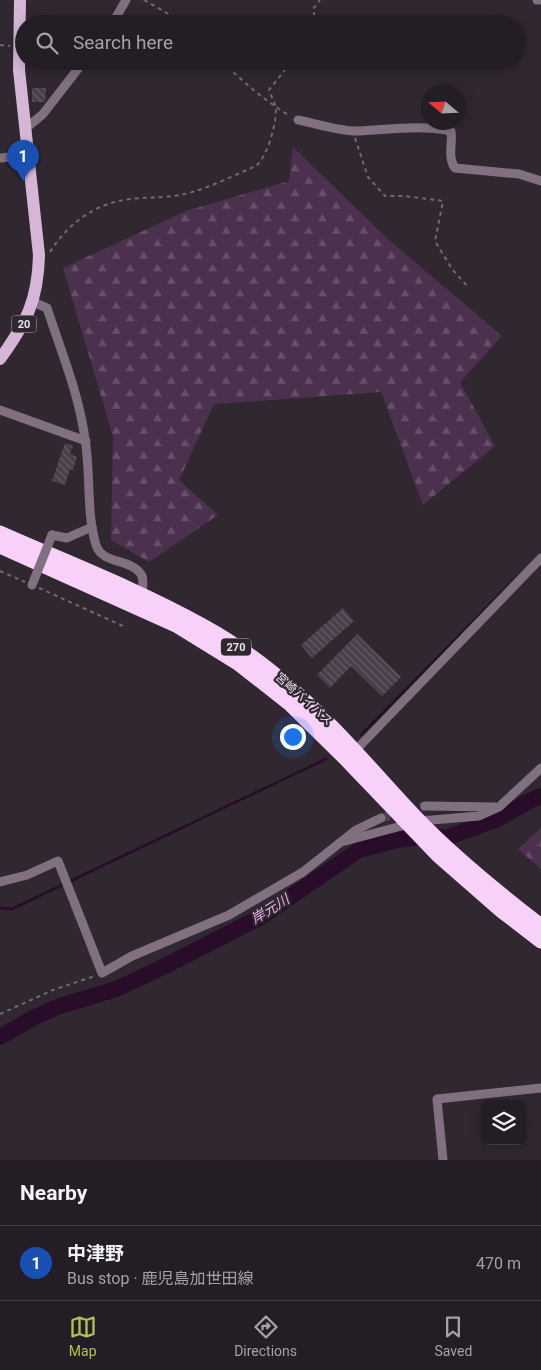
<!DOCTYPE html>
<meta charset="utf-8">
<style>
:root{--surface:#241d25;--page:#2c262d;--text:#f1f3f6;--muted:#a3a2a7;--line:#413b42;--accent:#b5c249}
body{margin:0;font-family:Roboto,"Noto Sans JP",sans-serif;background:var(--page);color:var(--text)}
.controls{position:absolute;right:15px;bottom:15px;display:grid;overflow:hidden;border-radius:8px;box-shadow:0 2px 12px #0003}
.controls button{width:45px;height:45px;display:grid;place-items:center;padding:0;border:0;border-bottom:1px solid var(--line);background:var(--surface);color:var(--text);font:25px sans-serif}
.compass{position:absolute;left:421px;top:85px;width:45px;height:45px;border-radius:50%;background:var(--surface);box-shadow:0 2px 12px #0003;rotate:289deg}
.you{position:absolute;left:292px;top:736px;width:18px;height:18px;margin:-12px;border:4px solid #fff;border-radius:50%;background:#1a73e8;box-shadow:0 0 0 8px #1a73e833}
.badge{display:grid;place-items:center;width:32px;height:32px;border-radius:50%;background:var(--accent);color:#fff;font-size:16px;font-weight:700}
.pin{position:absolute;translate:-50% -41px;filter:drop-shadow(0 1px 2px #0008)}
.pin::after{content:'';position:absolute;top:26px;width:18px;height:15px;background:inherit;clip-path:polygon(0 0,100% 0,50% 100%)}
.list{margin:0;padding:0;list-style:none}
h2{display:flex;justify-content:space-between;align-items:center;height:65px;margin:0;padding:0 20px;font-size:21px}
h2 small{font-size:16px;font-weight:400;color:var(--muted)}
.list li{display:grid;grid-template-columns:32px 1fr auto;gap:15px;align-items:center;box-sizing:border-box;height:75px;padding:0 20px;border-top:1px solid var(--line)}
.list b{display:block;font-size:19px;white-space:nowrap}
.list p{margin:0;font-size:16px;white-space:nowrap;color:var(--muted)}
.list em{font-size:16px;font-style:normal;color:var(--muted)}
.icon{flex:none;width:28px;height:28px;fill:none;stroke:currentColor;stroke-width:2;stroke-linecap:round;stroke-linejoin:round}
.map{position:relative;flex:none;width:541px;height:1160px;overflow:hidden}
.search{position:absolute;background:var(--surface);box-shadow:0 2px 12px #0003;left:15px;right:15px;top:15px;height:55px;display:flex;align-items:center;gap:12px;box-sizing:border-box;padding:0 18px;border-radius:28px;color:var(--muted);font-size:19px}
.sheet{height:140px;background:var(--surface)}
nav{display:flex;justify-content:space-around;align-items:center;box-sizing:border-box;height:70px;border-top:1px solid var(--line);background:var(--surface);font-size:14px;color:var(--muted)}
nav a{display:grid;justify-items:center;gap:2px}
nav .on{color:var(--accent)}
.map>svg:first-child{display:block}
</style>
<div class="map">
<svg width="541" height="1160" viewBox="0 0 541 1160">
<defs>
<pattern id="forest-firs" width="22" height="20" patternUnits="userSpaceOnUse" patternTransform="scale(1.25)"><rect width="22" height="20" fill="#4c314e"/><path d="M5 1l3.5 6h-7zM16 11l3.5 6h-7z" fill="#664f68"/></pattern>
<pattern id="building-back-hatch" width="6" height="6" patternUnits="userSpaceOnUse" patternTransform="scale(1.25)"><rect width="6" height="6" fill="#493f4a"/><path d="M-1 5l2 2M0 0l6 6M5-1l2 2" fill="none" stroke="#635b64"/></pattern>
</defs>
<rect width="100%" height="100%" fill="#302731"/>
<g fill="url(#forest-firs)">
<path d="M293,147L389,240L502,336L460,382L495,446L423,505L381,392L214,404L179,480L218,515L149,562L111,540L113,436L63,268L186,211L289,181Z"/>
<path d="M541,828V869L518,849Z"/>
</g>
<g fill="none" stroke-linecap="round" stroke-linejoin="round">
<g stroke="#280c2a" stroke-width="2.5">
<path d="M361,735L519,575"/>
<path d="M0,908L12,909L326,759"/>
</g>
<path stroke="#280c2a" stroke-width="16" d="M0,1037L33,1018L57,1007L116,989L157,970L261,917L359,850L398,840L412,838L449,837L498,819L527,802L541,796"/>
</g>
<g fill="url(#building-back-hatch)">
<path d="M32,88H46L45,102H32Z"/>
<path d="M65,443L73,446L70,454L77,457L73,470L70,469L65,485L52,481Z"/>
<path d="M343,608L354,621L312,658L301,645Z"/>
<path d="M357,634L401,677L382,696L351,666L330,688L317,675Z"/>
</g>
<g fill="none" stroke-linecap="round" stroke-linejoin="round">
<path stroke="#4c434d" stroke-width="9" stroke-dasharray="9 4.5" stroke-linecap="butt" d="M381,818L425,806"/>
<g stroke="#726a73" stroke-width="2" stroke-dasharray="4 4" stroke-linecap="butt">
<path d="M144,0L186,24"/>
<path d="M316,24L313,9L320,0"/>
<path d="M0,45L10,46"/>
<path d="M222,61C243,82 265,101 290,116"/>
<path d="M355,138L368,177L385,196H405L443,201L435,241L452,269L469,288"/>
<path d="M50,252C68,223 96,203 130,199C147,197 164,198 180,195C206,190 232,176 256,166C268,155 276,125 276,109C275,103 271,96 269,90L292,61"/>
<path d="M0,571L25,582"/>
<path d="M39,588L123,626"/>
<path d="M0,1014L53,990L95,976"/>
</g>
<g stroke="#807080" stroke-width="9">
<path d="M537,0H541"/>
<path d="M112,24L126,0"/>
<path d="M298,120C314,123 339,131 355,131C387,130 419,124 451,131C453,143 447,157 455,168L519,174L541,181"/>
<path d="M25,129L43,114L84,61"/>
<path d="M0,158L28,155"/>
<path d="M33,302L47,308C61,351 79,394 85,439C91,474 86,512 96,545C102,565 133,558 142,576C144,582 142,589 142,595"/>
<path d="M0,410L86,441"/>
<path d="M52,535L67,538L92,527"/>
<path d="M352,754L541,558"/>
<path d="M425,806L495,807"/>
<path d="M345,841L420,821L479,816L499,807L541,768"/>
<path d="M0,882L27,875L58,861L102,973L132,956L229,915L303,872L356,830L381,818"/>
<path d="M443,1160L437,1099L541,1088"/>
</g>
<path stroke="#d5b6d7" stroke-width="12" d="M0,359C26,323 38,301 39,255L19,70L20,0"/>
<g stroke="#f8d1f9" stroke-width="15">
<path d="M0,533C68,563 138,590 203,626C236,644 267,667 295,692C340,731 377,777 418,820C456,859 498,893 541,926"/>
<path d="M0,546L178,626L238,663L289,703L346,759L438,855L502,911L541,941"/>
</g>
<path stroke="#807080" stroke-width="9" d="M32,585L52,535"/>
</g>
<g text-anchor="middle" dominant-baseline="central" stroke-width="4.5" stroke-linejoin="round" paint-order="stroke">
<g fill="#302731" stroke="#b2abb3" stroke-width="1">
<rect x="11.5" y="315.5" width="25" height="17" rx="4"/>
<rect x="221" y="638.5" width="30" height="17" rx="4"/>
</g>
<g font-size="11" font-weight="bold" fill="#eae4eb">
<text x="24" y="324">20</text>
<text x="236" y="647">270</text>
</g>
<g font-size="12" fill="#eae4eb" stroke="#302731">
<text transform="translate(304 699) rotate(42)">宮崎バイパス</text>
</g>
<g font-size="14" font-style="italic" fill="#e7b1e9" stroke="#302731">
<text transform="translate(270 909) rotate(-32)">岸元川</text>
</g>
</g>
</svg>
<div class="controls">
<button><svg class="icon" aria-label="layers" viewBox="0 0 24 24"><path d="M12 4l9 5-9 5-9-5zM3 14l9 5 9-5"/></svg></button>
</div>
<svg class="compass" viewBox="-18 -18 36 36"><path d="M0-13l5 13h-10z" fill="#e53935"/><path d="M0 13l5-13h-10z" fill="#a3a2a7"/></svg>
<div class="you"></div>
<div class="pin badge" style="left:23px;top:181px;background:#1a4fb4">1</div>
<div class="search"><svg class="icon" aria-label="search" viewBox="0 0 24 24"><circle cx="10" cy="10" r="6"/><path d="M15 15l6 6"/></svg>Search here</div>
</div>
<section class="sheet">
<h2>Nearby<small></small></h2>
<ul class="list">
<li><span class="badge" style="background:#1a4fb4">1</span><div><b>中津野</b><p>Bus stop · 鹿児島加世田線</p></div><em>470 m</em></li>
</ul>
</section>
<nav>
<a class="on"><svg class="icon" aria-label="map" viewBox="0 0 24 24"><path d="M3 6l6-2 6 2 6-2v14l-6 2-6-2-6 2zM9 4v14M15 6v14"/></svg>Map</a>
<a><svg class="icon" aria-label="directions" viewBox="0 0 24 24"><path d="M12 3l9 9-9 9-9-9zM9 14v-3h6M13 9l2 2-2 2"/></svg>Directions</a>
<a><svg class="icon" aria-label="saved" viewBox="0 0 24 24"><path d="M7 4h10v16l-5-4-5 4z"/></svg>Saved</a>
</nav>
